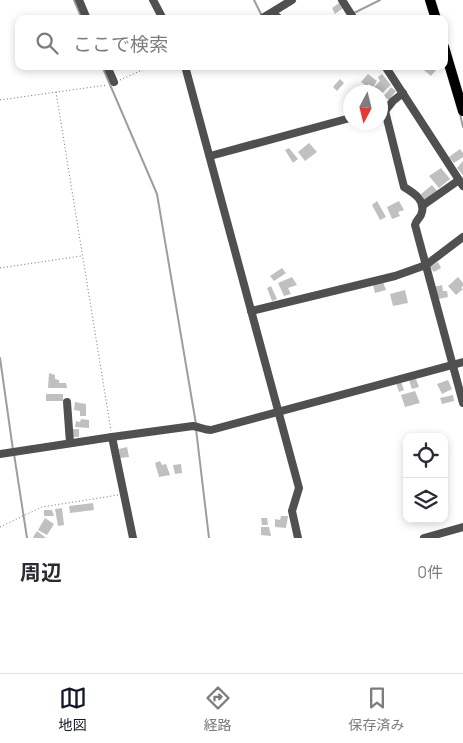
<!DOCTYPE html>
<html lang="ja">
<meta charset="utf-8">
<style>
:root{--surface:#fff;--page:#f2f2f3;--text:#2b2b33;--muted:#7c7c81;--line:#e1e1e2;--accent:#111827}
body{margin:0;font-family:Manrope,"Noto Sans JP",sans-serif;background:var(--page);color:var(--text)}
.controls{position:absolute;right:15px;bottom:15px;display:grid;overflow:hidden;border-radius:10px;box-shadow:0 2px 8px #0003}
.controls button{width:45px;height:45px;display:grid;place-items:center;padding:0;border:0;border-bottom:1px solid var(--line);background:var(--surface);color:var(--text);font:25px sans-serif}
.compass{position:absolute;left:343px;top:85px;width:45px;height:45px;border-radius:50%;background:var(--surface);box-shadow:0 2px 8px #0003;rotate:187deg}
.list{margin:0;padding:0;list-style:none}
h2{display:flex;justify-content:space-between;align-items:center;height:65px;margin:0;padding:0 20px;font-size:21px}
h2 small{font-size:16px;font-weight:400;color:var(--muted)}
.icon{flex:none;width:28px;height:28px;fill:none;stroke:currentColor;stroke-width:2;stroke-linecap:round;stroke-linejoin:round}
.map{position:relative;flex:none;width:463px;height:538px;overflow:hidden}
.search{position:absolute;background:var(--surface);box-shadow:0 2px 8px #0003;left:15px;right:15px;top:15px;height:55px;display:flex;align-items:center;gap:12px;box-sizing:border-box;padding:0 18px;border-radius:10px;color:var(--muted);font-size:19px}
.sheet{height:135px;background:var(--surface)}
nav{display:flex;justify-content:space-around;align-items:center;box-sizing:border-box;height:70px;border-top:1px solid var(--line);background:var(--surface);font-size:14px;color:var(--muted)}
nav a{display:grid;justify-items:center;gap:2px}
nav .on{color:var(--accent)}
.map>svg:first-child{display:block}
</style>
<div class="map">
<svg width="463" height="538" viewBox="0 0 463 538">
<rect width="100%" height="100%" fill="#fff"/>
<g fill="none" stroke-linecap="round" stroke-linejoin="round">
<g stroke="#9e9e9e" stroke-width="2">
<path d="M74,0L82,19"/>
<path d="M254,0L262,16"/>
<path d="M354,13L380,0"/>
<path d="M340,19L350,15"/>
<path d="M102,66L157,194L196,424"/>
<path d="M460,114L463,127"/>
<path d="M0,358L13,450"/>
<path d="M196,429L209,538"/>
<path d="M14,454L27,538"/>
</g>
</g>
<g fill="#c0c0c0">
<path d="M339,3L343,8L335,14L332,8Z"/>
<path d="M419,66H432L436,70L431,76Z"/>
<path d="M368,74L377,81L373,87L369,84L367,86L361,82Z"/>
<path d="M382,74L391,85L380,95V92H377L373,88L380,81L378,77Z"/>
<path d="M340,79L344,83L337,91L333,87Z"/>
<path d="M391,87L396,91L389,100L384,96Z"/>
<path d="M309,143L317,152L305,161L298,152Z"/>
<path d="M289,148L298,159L293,163L285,150Z"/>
<path d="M460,149L463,153V157L454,163L449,157Z"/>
<path d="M463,161V175L457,168Z"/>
<path d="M441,168L450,179L439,188L429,176Z"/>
<path d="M432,185L437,191L425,200L421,194Z"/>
<path d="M377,201L386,217L380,220L372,205Z"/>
<path d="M399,201L404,210L398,212L400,216L392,219L387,207Z"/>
<path d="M438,262L441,268L434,272L430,267Z"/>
<path d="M282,268L286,273L274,281L270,276Z"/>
<path d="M292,277L297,285L288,288L291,294L284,296L278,283Z"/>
<path d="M458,277L463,283V286L461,288L463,289L456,295L448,286Z"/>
<path d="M383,282L386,290L375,293L373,285Z"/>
<path d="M442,285L443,291H447L448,297L438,299L434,287Z"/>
<path d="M271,286L277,299L272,301L267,288Z"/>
<path d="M405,290L408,303L393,306L390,294Z"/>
<path d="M49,373L55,375V379L59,380V383H66L67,388H48Z"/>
<path d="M416,379L419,387L412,389L409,380Z"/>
<path d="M448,380L452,389L442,394L437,384Z"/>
<path d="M401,382L404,390L399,392L396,383Z"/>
<path d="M415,391L420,403L405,407L401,395Z"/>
<rect x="46" y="394" width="17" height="7"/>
<path d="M453,395L454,401L442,404L440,398Z"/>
<path d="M75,402L86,404V416H80V411L74,410Z"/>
<path d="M81,419L89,420V428L75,427L76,421L80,422Z"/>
<path d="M72,429H79V437H73Z"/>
<path d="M127,447L129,457L120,458L119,449Z"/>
<path d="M160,461L162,465L166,464L170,475L159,477L155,463Z"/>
<path d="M181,464L182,473L175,474L173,465Z"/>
<path d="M93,503L94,510L70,513L69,506Z"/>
<path d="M62,508L64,525L58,526L55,509Z"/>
<path d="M44,510H52L54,516H44Z"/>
<path d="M281,516H288L286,528L275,527V519L280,520Z"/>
<path d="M45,518L54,524L47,535L38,530Z"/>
<path d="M261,518H267L268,525H262Z"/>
<path d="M261,527H269L271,536L261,535Z"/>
<path d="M37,531L46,538H34L33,537Z"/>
</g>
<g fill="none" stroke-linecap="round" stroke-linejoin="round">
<g stroke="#dbdbdb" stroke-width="11">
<g id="major">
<path d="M430,0L436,19"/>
<path d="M444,47L463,111"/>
</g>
</g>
<g stroke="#727272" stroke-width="1" stroke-dasharray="1 2.5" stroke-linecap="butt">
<path d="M444,34L446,40"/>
<path d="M120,80L151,66"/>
<path d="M56,92L111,431"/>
<path d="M0,100L107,85"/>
<path d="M0,268L81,256"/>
<path d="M0,527L42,507L118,495"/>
</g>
<g stroke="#505050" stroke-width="8">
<path d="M79,0L87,19"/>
<path d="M153,0L163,19"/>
<path d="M342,0L354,19"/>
<path d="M272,13L280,19"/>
<path d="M261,19L292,0"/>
<path d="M107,66L114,82"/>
<path d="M185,66L299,488L292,511L298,538"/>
<path d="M385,66L463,186"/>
<path d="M385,111L404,187C414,193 427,201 421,215C419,219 416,220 415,225L463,403"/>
<path d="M381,112L385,111L393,101L403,93"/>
<path d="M210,156L350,118"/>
<path d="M422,206L459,180"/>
<path d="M251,311L395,276L426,265L463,237"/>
<path d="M67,402L70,443"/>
<path d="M112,437L133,538"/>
<path d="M0,454L112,437L193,426C200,427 204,430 211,430L463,362"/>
<path d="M424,538L463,527"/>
</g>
<use href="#major" stroke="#000" stroke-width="10"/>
</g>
</svg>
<div class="controls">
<button><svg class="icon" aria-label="locate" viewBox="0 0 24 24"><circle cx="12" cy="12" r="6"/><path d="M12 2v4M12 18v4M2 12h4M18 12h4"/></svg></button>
<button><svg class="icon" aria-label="layers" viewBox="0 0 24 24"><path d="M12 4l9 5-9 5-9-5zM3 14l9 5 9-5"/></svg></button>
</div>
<svg class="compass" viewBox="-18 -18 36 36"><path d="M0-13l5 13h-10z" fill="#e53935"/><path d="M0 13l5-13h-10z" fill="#7c7c81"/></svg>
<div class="search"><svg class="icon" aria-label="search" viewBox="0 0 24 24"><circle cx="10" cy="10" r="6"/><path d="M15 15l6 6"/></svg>ここで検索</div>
</div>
<section class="sheet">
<h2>周辺<small>0件</small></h2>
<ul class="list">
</ul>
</section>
<nav>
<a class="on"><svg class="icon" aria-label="map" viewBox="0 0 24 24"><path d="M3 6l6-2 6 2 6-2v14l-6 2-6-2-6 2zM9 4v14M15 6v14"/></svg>地図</a>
<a><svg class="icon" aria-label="directions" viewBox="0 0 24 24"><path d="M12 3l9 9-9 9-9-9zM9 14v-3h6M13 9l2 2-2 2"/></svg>経路</a>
<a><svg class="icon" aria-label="saved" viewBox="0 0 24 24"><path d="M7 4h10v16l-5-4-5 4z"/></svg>保存済み</a>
</nav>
